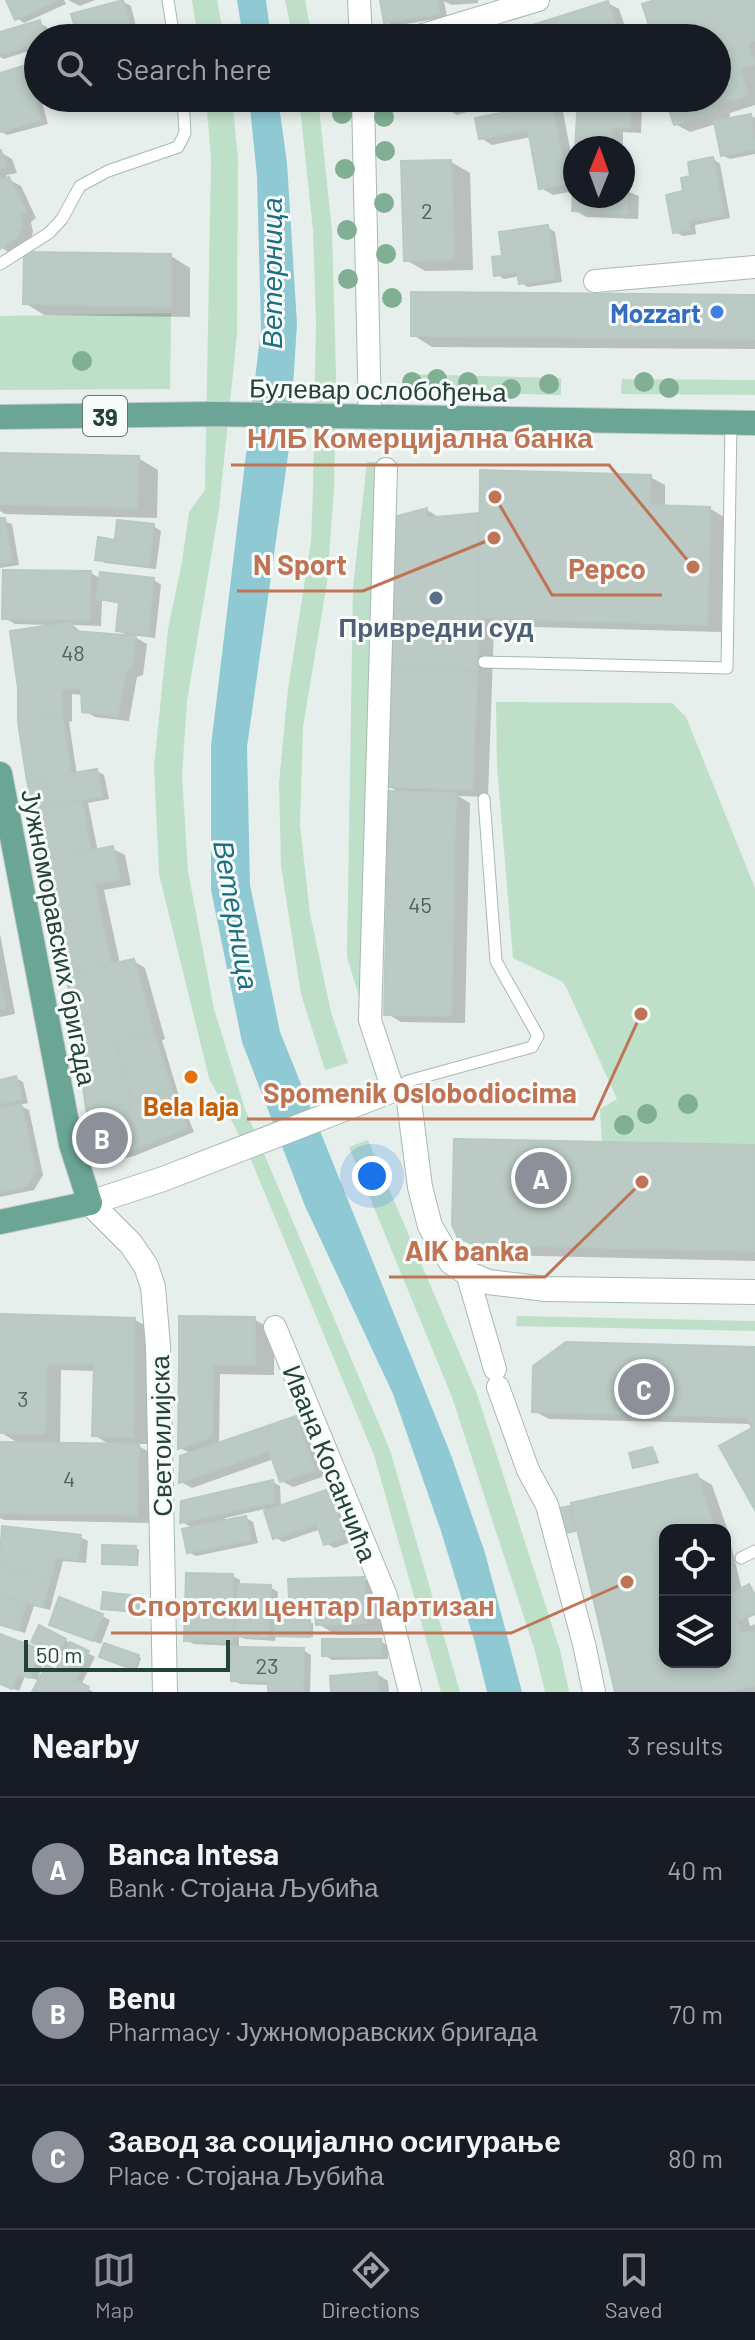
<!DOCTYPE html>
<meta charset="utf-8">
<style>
:root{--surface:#171b24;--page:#20242c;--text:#f1f3f6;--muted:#9ea1a6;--line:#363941;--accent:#8c9099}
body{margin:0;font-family:Barlow,sans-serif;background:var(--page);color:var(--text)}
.controls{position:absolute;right:24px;bottom:24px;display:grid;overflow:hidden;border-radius:16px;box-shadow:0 4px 12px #0003}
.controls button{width:72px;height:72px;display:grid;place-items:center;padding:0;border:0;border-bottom:2px solid var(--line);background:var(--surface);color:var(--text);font:40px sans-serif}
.compass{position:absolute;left:563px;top:136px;width:72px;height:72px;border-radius:50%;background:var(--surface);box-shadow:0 4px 12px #0003;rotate:1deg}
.scale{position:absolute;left:24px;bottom:20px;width:206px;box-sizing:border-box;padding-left:8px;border:4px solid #24423a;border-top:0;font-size:22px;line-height:28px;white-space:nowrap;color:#24423a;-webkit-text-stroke:6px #f7fbf9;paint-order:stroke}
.you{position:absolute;left:372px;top:1176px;width:28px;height:28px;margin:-20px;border:6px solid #fff;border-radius:50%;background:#1a73e8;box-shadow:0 0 0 12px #1a73e833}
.badge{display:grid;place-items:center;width:52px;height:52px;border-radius:50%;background:var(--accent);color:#fff;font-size:26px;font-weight:700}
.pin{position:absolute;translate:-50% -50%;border:4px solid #fff;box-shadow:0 2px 8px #0006}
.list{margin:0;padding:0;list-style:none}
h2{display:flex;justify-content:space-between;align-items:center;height:104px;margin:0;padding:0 32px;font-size:34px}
h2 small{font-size:26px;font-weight:400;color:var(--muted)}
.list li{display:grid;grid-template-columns:52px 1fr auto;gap:24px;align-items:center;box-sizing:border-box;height:144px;padding:0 32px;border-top:2px solid var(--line)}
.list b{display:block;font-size:30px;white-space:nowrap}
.list p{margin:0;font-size:26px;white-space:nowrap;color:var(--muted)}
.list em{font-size:26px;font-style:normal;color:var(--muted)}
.icon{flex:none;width:44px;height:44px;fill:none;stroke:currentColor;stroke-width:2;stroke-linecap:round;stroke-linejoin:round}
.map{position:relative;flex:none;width:755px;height:1692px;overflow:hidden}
.search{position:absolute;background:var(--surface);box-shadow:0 4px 12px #0003;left:24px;right:24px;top:24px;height:88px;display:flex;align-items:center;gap:20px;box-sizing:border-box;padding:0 28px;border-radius:44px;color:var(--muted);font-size:30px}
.sheet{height:536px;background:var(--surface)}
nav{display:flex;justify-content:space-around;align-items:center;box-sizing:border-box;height:112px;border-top:2px solid var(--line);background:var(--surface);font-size:22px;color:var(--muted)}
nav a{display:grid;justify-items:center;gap:4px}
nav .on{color:var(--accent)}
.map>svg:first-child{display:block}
</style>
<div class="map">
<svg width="755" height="1692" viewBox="0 0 755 1692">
<rect width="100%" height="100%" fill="#e6efeb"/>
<g fill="#bfe0c8">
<path d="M192,0H217L224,38H198Z"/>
<path d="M285,0H305L312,38H293Z"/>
<path d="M206,98H232L238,159L237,334L219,509L187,701L182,776L188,871L214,1009L245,1109L390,1450L460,1692H441L374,1455L246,1148L209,1078L159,874L154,767L168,629L182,562L189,512L205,490L211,159Z"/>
<path d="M299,98H318L332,230L336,374L334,489L327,583L303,727L300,825L310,914L331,1012L348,1063L325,1070L301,994L281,866L279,783L288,689L311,541L313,489L316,322L313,230Z"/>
<path d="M171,313L170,389L0,390V316Z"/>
<path d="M405,374L561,378V395L405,391Z"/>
<path d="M622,379L755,380V395L621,394Z"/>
<path d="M367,462H382L366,1019L347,957L353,587Z"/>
<path d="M496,702L672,703L686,717L755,888V1145L602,1143L600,1109L617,1099L568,991L563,982L513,958L497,766Z"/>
<path d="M368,1140L477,1394L560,1650L569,1692H545L535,1651L452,1397L349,1147Z"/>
<path d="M517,1316L755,1321V1331L516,1326Z"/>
</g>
<g fill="#8ec9d4">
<path d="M237,0H266L271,38H243Z"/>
<path d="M249,98H278L287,163L297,324L289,448L247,747L250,885L280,1032L451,1455L485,1553L522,1692H487L475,1643L441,1531L393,1394L305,1206L242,1042L211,890V746L261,329L257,176Z"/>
</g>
<g fill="#0003" fill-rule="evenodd">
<path d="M8,0H64L66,4L24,23L17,18Z"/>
<path d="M68,0H95L80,6Z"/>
<path d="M382,0H478V3L452,5L444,1L447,17L394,26L386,22Z"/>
<path d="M661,0H755V105L730,113V120L751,116L755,118V154L730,159L722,155L716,124L690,132L675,124L667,98H717V38H655Z"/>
<path d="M123,2L131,6L139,38H80Z"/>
<path d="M608,3L619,9L629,38H497Z"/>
<path d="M39,23L47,27L50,38H38V48L4,59L0,57V35Z"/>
<path d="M26,67L33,72L38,98H41L48,124L7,135L0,131V75Z"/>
<path d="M442,98H483L480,99L483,107L457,115L446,108Z"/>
<path d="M580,98H633L642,103L641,133L623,132V148H577Z"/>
<path d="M551,105L563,112L575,174V191L553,195L541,188L531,137L492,145L481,138Z"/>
<path d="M0,152L12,159L17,173L6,175L8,179L21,186L36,218L31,222L33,232L30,242L12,254L0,247Z"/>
<path d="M713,159L720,164L730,218L695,225L696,234L683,236L675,232L686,193L693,177Z"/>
<path d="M451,162L470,173L473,270L425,271L406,260Z"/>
<path d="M623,190L639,196L638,219L586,217L575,210V196H623Z"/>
<path d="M547,227L555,232L562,282L528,287L521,283L520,276L504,279L496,274L505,257Z"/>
<path d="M171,256L190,268V317L44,315L25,303Z"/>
<path d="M755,297V349L432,347L413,335Z"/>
<path d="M0,455L138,458L158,470L157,518L5,514L0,511Z"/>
<path d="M650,477L665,485V507L709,508L724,517L721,632L494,626L488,797L458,796L470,803L465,1023L401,1022L386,1013L402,794L388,786L427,510L442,519L481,515Z"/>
<path d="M0,520L12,524L19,565L0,568Z"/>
<path d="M153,526L161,531L156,569L105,563L97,559Z"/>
<path d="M91,573L101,579L154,580L161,585L155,638L131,635L147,644L143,675L137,677L129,721L95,717L84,710L83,695L72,694V721L69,722L77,775L97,771L104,775L109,799L88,803L98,852L113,849L125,855L131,885L104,890L120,964L134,961L145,968L165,1039L162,1040L178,1093L194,1132L134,1156L104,1163L97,1159L68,972L44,861L20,722V688L49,625L15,624L4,618ZM102,600L121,604L118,630L130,637L83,634L73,625L101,626Z"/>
<path d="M0,934L15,1014L0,1017Z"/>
<path d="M16,1078L23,1082L28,1103L19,1105L29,1110L43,1175L34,1190L0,1197V1082Z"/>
<path d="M755,1147V1261L497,1255L460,1237Z"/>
<path d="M181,1318L254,1319L274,1331V1375L220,1374L219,1444L295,1418L307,1424L325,1476L293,1487L281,1481L274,1459L192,1488L181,1482L192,1454L180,1448Z"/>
<path d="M135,1320L150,1328L147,1444H135L153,1454L152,1523L4,1520L0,1518V1444H20L0,1432V1370ZM61,1370L95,1371L94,1435L112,1446L60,1445Z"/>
<path d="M755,1349V1506V1429L752,1424L549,1419L534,1411Z"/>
<path d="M652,1449L655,1451L659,1463L638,1468L635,1466Z"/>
<path d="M697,1476L712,1485L727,1528L742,1590L749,1586L755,1593V1615L748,1618L750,1626L755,1624V1692H618L580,1531L565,1534L562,1532L569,1508L575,1511ZM665,1530H725V1662H665Z"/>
<path d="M273,1482L280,1486L281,1508L328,1492L336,1496L352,1542L334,1548L326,1543L321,1529L283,1542L275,1537L265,1509L225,1518L226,1522L246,1518L253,1522L258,1543L196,1556L188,1552L193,1528L182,1522Z"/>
<path d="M3,1528L80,1537L88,1541L86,1563L63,1561L50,1610L34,1606L25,1633L0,1625V1540Z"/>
<path d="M136,1548L139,1550L138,1566L104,1563Z"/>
<path d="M233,1576L240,1580V1586L270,1587L278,1592L276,1621L313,1623V1637L276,1634L275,1641L245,1639L239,1636V1649L303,1650L311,1655L310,1692H272L270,1685L240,1684L233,1680L234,1646L194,1644L186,1640Z"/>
<path d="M364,1579L383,1590L385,1634L337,1635L318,1624L317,1608H311L291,1597Z"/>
<path d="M138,1597L141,1599L139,1612L107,1609Z"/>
<path d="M102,1616L110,1620L101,1644L59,1628Z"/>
<path d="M0,1637L47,1655L38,1678L41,1680L57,1673L65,1657L33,1641L65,1640L95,1657L81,1685L94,1692H36L40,1681L25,1676L19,1691L0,1684Z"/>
<path d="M380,1641L388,1646V1659L332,1660L324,1655Z"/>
<path d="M138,1656L141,1658L137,1670L104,1658Z"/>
<path d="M377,1674L388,1681L389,1692H333Z"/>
</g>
<g fill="#bbcac4" stroke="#b8c9c2" stroke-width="2">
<path d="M6,0H59L15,20Z"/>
<path d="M123,0L134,38H78L71,14Z"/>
<path d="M380,0H437L440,14L384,23Z"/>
<path d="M655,0H755V40L748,43L755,64L739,68L748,95L716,105V111L674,125L665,98H717V38H653L642,4Z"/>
<path d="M608,1L620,38H491L577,11Z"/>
<path d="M40,20L45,38H38V43L0,54V32Z"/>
<path d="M26,65L41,120L0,132V73Z"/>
<path d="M440,98H472L473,100L444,109Z"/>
<path d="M578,98H631L630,128L612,127L611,148H575Z"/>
<path d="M552,103L567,184L539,189L528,130L479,139L475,118Z"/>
<path d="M751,114L755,149L721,156L714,121Z"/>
<path d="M0,150H1L6,167L0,168Z"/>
<path d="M575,156V196H623V188H628L627,214L572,211Z"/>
<path d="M713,157L724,215L688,221L690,230L673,233L666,195L683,191L681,178L690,176L688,162Z"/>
<path d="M451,160L454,259L404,261L401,161Z"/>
<path d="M0,177L2,180L9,177L26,211L20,215L22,224L18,236L0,249Z"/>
<path d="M548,225L555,279L519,284L517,272L494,276L492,257L502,256L499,232Z"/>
<path d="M24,252L171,254V307L23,304Z"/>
<path d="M411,292L755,295V339L411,336Z"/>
<path d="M0,453L139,456L137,508L0,504Z"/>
<path d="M480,470L651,475L650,505L710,507L707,625L479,618Z"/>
<path d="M427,508L426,518L479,513L477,671L390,668L394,517Z"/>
<path d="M0,518H5L12,561L0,563Z"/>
<path d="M117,520L154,524L149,566L95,560L98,537L115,540Z"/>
<path d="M3,570L91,571L90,620L2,619Z"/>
<path d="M100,572L154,578L148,635L116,631L119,602L96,599Z"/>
<path d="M71,622L74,631L136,636L132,669L126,671L118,716L82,712L81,689L18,688L10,631Z"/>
<path d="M390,668L477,671L473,790L386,787Z"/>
<path d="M18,688L61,689L62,715L18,722Z"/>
<path d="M62,715L71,774L27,781L18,722Z"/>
<path d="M97,769L102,796L33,809L27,781Z"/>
<path d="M389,791L456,793L451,1016L384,1015Z"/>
<path d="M82,800L91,851L42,861L33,809Z"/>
<path d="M113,846L120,879L94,884L111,964L66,973L42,861Z"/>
<path d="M134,959L154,1033L116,1041L132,1102L87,1115L66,973Z"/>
<path d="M0,983L5,1008L0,1009Z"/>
<path d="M154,1033L171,1087L132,1102L116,1041Z"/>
<path d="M16,1076L22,1099L0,1104V1080Z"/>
<path d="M171,1087L187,1128L125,1153L118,1129L132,1102Z"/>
<path d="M132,1102L118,1129L125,1153L95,1160L87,1115Z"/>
<path d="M21,1104L36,1171L26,1186L0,1192V1109Z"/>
<path d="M454,1139L755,1145V1251L475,1245L458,1238L452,1225Z"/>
<path d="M0,1314L135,1318L133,1437L92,1436L94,1364L47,1363L45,1434L0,1433Z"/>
<path d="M179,1316L255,1317V1365L179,1364Z"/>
<path d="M566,1342L755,1347V1412L746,1417L532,1412L533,1366Z"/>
<path d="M179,1364H213L212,1437L178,1449Z"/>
<path d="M755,1412V1510L719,1446L752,1428L746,1417Z"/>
<path d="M296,1416L315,1470L280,1482L269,1451L179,1483L180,1456Z"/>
<path d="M0,1442L139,1444L137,1515L0,1513Z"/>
<path d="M652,1447L657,1461L633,1468L629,1453Z"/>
<path d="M697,1474L715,1530H665V1662H725V1571L740,1634L753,1631L755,1635V1685L726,1692H615L571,1503Z"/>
<path d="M273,1480L274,1502L180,1523L181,1501Z"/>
<path d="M329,1489L345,1538L324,1545L317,1524L273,1539L264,1511Z"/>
<path d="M570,1506L575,1530L560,1534L555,1509Z"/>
<path d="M246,1516L251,1540L187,1553L182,1529Z"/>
<path d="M2,1526L81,1535L78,1560L56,1558L50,1581L0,1566Z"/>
<path d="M102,1545L136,1546V1565L102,1564Z"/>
<path d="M0,1566L50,1581L42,1607L0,1595Z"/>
<path d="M186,1573L233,1574L232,1642L184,1641Z"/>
<path d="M364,1577L366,1623L316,1625L314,1597L289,1598L288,1579Z"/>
<path d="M238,1584L271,1585L268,1638L235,1636Z"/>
<path d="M749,1584L755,1595V1612L737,1621L731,1594Z"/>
<path d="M103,1592L138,1596L137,1612L101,1609Z"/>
<path d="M0,1595L26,1603L18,1630L0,1625Z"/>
<path d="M59,1597L103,1614L93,1641L49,1625Z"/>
<path d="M275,1619L310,1620V1637L274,1636Z"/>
<path d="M39,1625L66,1639L57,1655L31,1642Z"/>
<path d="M0,1634L40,1649L30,1678L17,1674L12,1689L0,1684Z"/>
<rect x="322" y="1639" width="59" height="17"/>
<path d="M70,1642L89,1651L75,1680L89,1687L86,1692H32L46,1665L56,1670Z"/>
<path d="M104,1643L139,1655L134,1670L99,1657Z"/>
<path d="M231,1647L304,1648L303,1692H268V1682L231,1681Z"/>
<path d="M377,1672L379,1692H331L330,1676Z"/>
</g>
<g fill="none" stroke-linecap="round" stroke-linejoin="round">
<g stroke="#a8b8b2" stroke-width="13">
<g id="lane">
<path d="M168,0L174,38"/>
<path d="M0,264L49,233L62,219L80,186L108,171L178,147L185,133L183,98"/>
<path d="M484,662L727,668L731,423"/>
<path d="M397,1088L408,1081L532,1047L538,1036L496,961L484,799"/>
<path d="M741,1558L755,1551"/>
</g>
</g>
<g stroke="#a8b8b2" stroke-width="24">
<g id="street">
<path d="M359,0L361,38"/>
<path d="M413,38L538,0"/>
<path d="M363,98L370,418"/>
<path d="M595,281L755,267"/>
<path d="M386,469L370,1020L393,1090"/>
<path d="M467,1273L495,1369"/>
<path d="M275,1327L386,1596L410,1692"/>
<path d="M498,1387L528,1470L547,1505L584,1644L594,1692"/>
</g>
</g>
<g stroke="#a4bbb3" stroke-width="26">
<path id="secondary" d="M165,1692L158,1346L153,1287L146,1266L131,1244L90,1203L163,1179L393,1090L404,1093L409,1101L420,1187L430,1226L451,1262L467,1273L488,1282L546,1289L755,1292"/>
</g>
<g stroke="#c2cac8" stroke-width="26">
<g id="primary">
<path d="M0,417L210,414L755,423"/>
<path d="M0,774L71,1144L90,1203L0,1222"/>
</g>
</g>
<use href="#lane" stroke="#fff" stroke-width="11"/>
<use href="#street" stroke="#fff" stroke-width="22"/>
<use href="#secondary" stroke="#fff" stroke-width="24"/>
<use href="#primary" stroke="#6aa596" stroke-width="24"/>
</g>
<g fill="#80af93">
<circle cx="342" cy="114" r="10"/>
<circle cx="384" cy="117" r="10"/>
<circle cx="385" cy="151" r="10"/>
<circle cx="345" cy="169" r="10"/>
<circle cx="384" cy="203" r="10"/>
<circle cx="347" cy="230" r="10"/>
<circle cx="386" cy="254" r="10"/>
<circle cx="348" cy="279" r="10"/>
<circle cx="392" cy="298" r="10"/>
<circle cx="82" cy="361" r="10"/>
<circle cx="437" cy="379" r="10"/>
<circle cx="412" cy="382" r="10"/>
<circle cx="468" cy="382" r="10"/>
<circle cx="644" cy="382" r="10"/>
<circle cx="549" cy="384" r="10"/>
<circle cx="669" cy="388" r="10"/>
<circle cx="511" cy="389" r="10"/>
<circle cx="688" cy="1104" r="10"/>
<circle cx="647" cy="1114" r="10"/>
<circle cx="624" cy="1125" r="10"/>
</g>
<circle fill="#3f7fe0" stroke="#f7fbf9" stroke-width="3" cx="717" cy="312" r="8"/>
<circle fill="#5c6f8a" stroke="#f7fbf9" stroke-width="3" cx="436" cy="598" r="8"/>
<circle fill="#e8710a" stroke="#f7fbf9" stroke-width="3" cx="191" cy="1077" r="8"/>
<g text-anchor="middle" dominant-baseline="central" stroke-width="6" stroke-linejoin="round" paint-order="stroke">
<g font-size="22" fill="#4a645c">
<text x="427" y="210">2</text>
<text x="73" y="652">48</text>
<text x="420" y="904">45</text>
<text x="23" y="1398">3</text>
<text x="69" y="1478">4</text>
<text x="267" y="1665">23</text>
</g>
<rect fill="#f7fbf9" stroke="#637a73" stroke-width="2" x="83" y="396" width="44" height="40" rx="6"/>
<g font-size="24" font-weight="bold" fill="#24423a">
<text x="105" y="416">39</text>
</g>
<g font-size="26" font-weight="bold" fill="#366cbe" stroke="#f7fbf9" text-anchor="end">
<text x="701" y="312">Mozzart</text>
</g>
<g font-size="26" fill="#24423a" stroke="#f7fbf9">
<text transform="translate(378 389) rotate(1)">Булевар ослобођења</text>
<text transform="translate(60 937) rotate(79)">Јужноморавских бригада</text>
<text transform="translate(160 1436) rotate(-91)">Светоилијска</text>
<text transform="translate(331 1463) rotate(68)">Ивана Косанчића</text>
</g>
<g font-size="26" font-weight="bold" fill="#4e5e75" stroke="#f7fbf9">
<text x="436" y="626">Привредни суд</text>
</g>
<g font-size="26" font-weight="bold" fill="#c56008" stroke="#f7fbf9">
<text x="191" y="1105">Bela laja</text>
</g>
<g font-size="28" font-style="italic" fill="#1c6f80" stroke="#f7fbf9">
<text transform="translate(271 273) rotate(-90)">Ветерница</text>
<text transform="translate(237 915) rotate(80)">Ветерница</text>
</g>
</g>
<path fill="none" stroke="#c07456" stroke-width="3" d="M693 567L609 465H231M494 538L363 591H237M495 497L552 595H662M641 1014L593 1119H247M642 1182L545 1277H389M627 1582L511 1633H111"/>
<g fill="#c07456" stroke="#f7fbf9" stroke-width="3">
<circle cx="693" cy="567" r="8"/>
<circle cx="494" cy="538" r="8"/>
<circle cx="495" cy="497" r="8"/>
<circle cx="641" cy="1014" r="8"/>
<circle cx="642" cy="1182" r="8"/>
<circle cx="627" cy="1582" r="8"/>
</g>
<g font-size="28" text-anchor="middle" font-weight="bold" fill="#c07456" stroke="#f7fbf9" stroke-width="6" stroke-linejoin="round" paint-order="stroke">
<text x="420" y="448">НЛБ Комерцијална банка</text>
<text x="300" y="575">N Sport</text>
<text x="607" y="579">Pepco</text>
<text x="420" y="1103">Spomenik Oslobodiocima</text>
<text x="467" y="1261">AIK banka</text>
<text x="311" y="1616">Спортски центар Партизан</text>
</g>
</svg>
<div class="controls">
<button><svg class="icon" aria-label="locate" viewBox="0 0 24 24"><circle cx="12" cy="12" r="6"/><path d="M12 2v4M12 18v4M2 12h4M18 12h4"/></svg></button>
<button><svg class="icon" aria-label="layers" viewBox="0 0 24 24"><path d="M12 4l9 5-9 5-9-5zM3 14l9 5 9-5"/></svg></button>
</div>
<svg class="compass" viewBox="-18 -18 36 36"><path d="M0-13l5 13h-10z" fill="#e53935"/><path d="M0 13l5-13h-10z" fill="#9ea1a6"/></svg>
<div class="scale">50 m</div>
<div class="you"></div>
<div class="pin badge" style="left:541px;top:1178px">A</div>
<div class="pin badge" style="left:102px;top:1138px">B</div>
<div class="pin badge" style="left:644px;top:1389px">C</div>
<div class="search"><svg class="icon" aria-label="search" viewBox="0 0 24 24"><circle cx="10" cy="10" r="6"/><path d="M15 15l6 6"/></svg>Search here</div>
</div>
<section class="sheet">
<h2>Nearby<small>3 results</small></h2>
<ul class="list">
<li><span class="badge">A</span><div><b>Banca Intesa</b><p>Bank · Стојана Љубића</p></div><em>40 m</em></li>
<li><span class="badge">B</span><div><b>Benu</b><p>Pharmacy · Јужноморавских бригада</p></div><em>70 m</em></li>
<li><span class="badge">C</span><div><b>Завод за социјално осигурање</b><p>Place · Стојана Љубића</p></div><em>80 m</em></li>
</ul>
</section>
<nav>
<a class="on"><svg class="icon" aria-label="map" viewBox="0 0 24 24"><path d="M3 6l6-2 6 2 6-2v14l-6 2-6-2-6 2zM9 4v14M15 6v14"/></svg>Map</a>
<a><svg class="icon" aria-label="directions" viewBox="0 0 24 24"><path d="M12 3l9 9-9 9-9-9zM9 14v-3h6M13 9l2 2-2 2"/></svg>Directions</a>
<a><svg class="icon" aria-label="saved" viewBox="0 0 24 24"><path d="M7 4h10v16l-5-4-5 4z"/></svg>Saved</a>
</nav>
